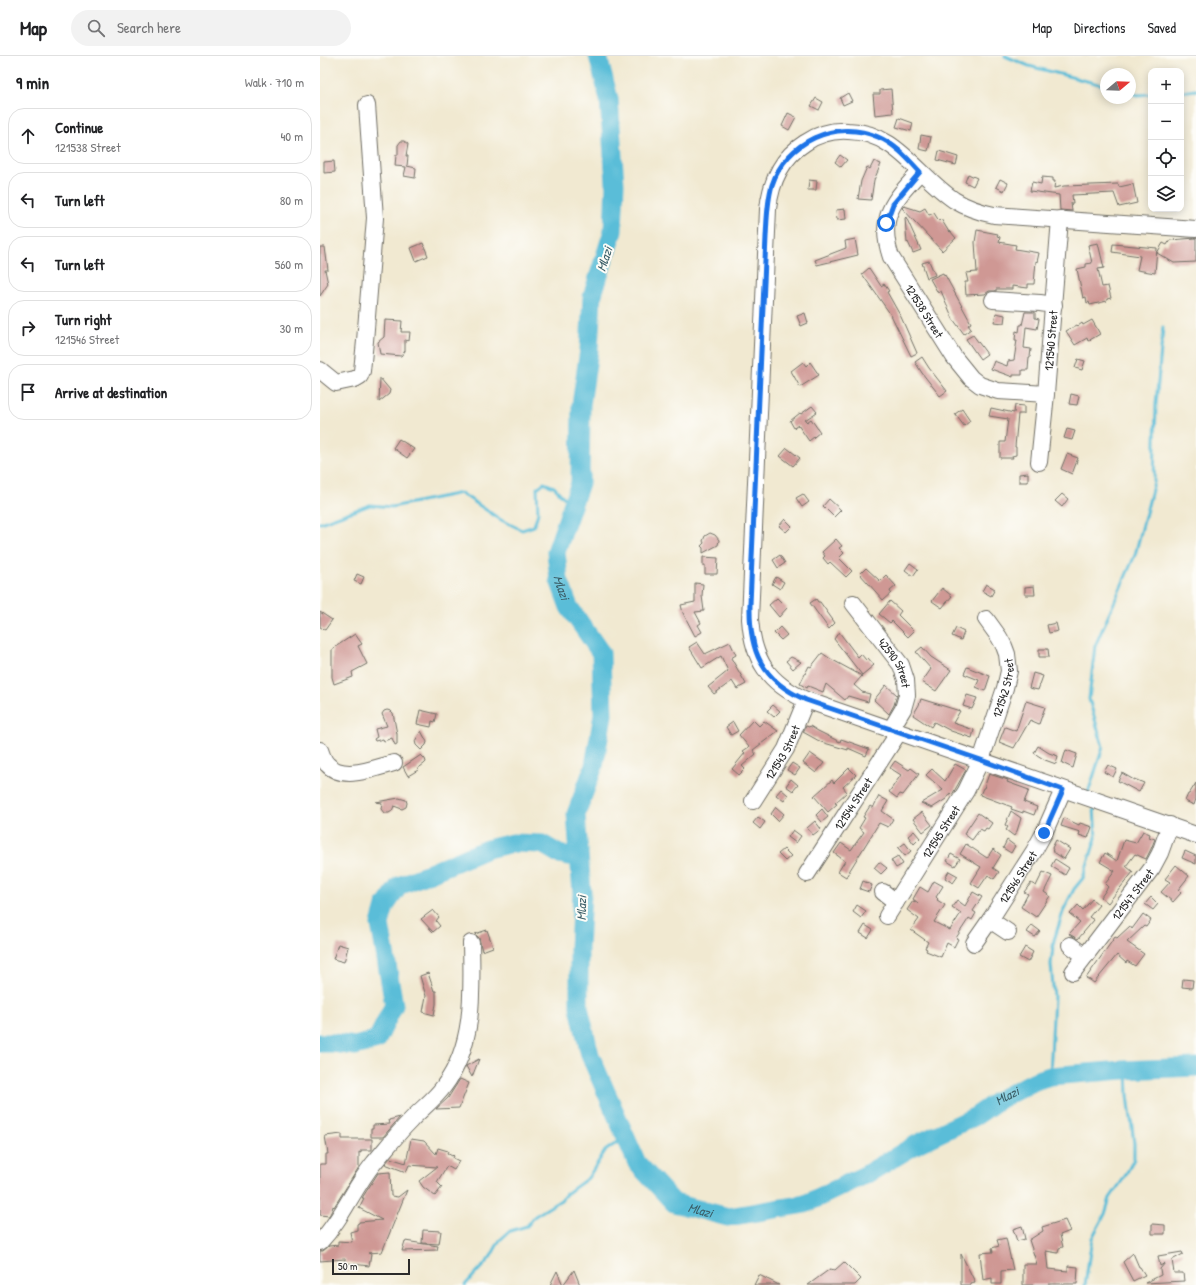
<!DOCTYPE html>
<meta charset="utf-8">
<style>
:root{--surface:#fff;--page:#f2f2f2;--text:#202124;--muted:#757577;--line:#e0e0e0}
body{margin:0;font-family:"Patrick Hand",sans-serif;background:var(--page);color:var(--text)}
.controls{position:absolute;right:12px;top:12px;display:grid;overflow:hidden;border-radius:8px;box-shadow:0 2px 10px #0003}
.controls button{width:36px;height:36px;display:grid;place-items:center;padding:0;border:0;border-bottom:1px solid var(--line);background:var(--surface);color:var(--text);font:20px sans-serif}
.compass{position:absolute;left:780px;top:12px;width:36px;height:36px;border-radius:50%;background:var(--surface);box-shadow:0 2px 10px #0003;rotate:71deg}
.scale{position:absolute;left:12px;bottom:10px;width:78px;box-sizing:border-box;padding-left:4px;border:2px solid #2b2b2b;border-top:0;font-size:11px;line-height:14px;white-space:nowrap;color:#2b2b2b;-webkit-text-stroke:3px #fdfcf7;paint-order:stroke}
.stop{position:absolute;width:12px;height:12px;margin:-9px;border:3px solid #1a73e8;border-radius:50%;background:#fff}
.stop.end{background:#1a73e8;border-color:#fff;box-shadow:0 1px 4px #0008}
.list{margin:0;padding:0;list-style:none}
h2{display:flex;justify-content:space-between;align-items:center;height:52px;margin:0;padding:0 16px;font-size:17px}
h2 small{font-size:13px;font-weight:400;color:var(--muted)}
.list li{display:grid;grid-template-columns:26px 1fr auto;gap:12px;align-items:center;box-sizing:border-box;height:56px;margin:0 8px 8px;padding:0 8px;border:1px solid var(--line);border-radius:16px}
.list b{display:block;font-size:15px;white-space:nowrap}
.list p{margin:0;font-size:13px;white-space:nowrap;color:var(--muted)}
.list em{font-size:13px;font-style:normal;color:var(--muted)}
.icon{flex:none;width:22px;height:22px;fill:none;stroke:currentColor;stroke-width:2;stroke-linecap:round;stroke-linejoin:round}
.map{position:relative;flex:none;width:876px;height:1229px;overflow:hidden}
header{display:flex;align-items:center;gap:24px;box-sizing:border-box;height:56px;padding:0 20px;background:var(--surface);border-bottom:1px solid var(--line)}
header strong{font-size:19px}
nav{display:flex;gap:22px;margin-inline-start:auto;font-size:14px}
.search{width:280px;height:36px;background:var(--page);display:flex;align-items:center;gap:10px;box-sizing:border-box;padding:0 14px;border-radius:22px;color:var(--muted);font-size:15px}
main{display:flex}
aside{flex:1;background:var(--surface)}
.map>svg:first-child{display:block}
</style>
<header>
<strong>Map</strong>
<div class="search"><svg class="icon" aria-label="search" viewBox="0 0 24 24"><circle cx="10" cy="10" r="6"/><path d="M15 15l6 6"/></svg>Search here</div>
<nav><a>Map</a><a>Directions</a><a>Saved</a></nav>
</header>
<main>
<aside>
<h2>9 min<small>Walk · 710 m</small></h2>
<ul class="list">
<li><svg class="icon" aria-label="ahead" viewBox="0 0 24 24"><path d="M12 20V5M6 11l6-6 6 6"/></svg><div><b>Continue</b><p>121538 Street</p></div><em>40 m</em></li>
<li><svg class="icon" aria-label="left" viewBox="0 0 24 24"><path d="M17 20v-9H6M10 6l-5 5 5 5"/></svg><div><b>Turn left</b></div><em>80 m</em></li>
<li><svg class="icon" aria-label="left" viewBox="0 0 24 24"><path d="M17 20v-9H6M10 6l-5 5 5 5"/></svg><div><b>Turn left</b></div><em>560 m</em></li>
<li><svg class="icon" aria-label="right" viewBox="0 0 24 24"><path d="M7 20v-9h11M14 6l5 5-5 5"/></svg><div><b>Turn right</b><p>121546 Street</p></div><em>30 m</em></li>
<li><svg class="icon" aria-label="arrive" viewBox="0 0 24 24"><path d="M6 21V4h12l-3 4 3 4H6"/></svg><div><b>Arrive at destination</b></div></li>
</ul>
</aside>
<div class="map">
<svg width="876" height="1229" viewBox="0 0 876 1229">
<rect width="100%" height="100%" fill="#fdfcf7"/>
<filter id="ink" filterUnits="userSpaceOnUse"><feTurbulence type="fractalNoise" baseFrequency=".025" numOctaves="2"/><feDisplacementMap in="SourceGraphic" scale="8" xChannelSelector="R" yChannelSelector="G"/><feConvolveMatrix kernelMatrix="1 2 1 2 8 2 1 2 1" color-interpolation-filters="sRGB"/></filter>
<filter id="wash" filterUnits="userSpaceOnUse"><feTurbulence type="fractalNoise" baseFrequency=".012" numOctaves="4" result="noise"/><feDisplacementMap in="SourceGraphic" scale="16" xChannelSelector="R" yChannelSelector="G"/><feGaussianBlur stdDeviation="0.9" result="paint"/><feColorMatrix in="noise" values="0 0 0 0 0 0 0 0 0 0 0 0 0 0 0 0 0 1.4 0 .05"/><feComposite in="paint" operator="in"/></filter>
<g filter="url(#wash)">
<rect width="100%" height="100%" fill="#f1e9d1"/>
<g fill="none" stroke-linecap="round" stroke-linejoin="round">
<g stroke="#5abdd8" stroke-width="3">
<path d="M685,0L709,10L786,30"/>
<path d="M861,36L876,34"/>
<path d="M810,37L818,39L831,38"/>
<path d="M0,467L50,449L72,451L141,437L181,464L202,474L214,470L218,457L217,432L224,427L234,431L252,450"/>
<path d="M768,737L783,691L769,643L775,590L815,499L834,426L836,348L843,271"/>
<path d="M730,1020L734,941L731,908L734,884L744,853L754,833L763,822L776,782L774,753"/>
<path d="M145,1229L170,1202L180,1184L190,1175L207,1170L215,1160L241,1144L246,1138L268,1122L285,1095L305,1081"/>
<path d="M765,1229L772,1182L785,1158L790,1142L804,1122L814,1103V1087L808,1039L807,1015"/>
</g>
<g stroke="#5abdd8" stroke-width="19">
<path id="s1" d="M278,0L289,43L295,128L293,175L272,241L269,294L261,349L260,427L236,496L239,524L249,551L281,597L283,659L274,710L256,758L262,837L259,892V951L270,999L317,1107L354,1147L408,1161L485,1148L547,1118L597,1088L656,1060L680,1043L715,1025L730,1020L803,1014L876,1011"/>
<path d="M0,987H13L35,990L57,984L74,949L60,868L65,850L79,830L167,793L193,787L222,788L239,798L249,800L259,794"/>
</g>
</g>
<g id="blocks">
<g fill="#cf9894">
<path d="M571,33L573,57L555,59L553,38H560V34Z"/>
<path d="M528,37L532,45L523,49L520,42Z"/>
<path d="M496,42L503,46L499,54L491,50Z"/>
<path d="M468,57L476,61L469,74L462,70Z"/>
<path d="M579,62L593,67L591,75L576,71Z"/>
<path d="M601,79L611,81L608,95L599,93Z"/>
<path d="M81,85H84L88,88L86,100H88L87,110L96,112L95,122L84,120L86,111L75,110L76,99H78V89Z"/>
<path d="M619,95L638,101L636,109L617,104Z"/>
<path d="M520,99L527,104L521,111L515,106Z"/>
<path d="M14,105L15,116L4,117V106Z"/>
<path d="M554,105L561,108L554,124L551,144L538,143L541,125L547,111L550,113Z"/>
<path d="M648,118L657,122L653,130L645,126Z"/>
<path d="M722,121L733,122V125H735L734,132L744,130L798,128L799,131L813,128L817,147L799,151L794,137L752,139L753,147H751L752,155L740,154L739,139L710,135L712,126L721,128Z"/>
<path d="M680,123L688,127L684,135L676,131Z"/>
<path d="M489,124L497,125L496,134H488Z"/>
<path d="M584,150L600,155L605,152L609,159L614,157L619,165L621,163L629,176L630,175L636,182L622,195L582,152Z"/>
<path d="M525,153L526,163L517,164L516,154Z"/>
<path d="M586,161L601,194L593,197L588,186L587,187L585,162Z"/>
<path d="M657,174L678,178L677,180L680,181L679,186L696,189L695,193L719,197L717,206L716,205L714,228H708V232L692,230V233H676V235H669L665,238L646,239L645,226H648L646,217L657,216L655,186Z"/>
<path d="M876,182V206L854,207L837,197L843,187L847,189L850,184Z"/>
<path d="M535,183L538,199L497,209L495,204L526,192L525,185Z"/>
<path d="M103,187L108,200L96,205L91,192Z"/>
<path d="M778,187L784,212L778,213L782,231L788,230L791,242L787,243V245L770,249L769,246L767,247L766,241L763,242L757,213L766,211V208L772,207L768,189Z"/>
<path d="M793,188L837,192L835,217L817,214L820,200L792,196Z"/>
<path d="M0,191H5L8,214H5L8,228L0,240Z"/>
<path d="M609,205L615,219L607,222L602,207Z"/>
<path d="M549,212L561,230L564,228L569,235L567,236L581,261L597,297L591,300L571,259L542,218Z"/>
<path d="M623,217L624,220L625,219L651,267L648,269L651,273L644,278L633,263L621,235L618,237L610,223Z"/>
<path d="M705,256H715V262L719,263L717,273L706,271L704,292L711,293L710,301H709L708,314H702V319H693V321L671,313L674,305L687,310L688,305L694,304L697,284H695L696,275L699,276L700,269H702Z"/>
<path d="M485,257L488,267L481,270L477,260Z"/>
<path d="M676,257L685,259L684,267L674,266Z"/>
<path d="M65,264L82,265L81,276H90L89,285L85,284V295L81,300L60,298L58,286L64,281Z"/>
<path d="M772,264L780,278L768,285L767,282L755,289L746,275L757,269L758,270L762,267L763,269Z"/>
<path d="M653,279L667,298L660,303L646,283Z"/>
<path d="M602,301L609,312L627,335L620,340L602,317L595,306Z"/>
<path d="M758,303L765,305L762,314L755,312Z"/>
<path d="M483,306L486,310L490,306L499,319L480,331L471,315Z"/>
<path d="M60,322L70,334L69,338L59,346Z"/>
<path d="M751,338L759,340L757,349L749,348Z"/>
<path d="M695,349L704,350V358H698L695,391H696V399L692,400L693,402H680V386H685L688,363L669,360L671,352L694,357Z"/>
<path d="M492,350L497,356L485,364L487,366L491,363L500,376L489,385L478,369L474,372L470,365L480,357L481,358Z"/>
<path d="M642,353L650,365L644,370L635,358Z"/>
<path d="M747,373L755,375L752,384L744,382Z"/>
<path d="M79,383L94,393L87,402L73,392Z"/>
<path d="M467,392L480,402L473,410L460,400Z"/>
<path d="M747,398L758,402L752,418L741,413Z"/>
<path d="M708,417V426H699V418Z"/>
<path d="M483,438L489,446L482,451L476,442Z"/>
<path d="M742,438L748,443L742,451L735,445Z"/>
<path d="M509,443L521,454L514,461L503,450Z"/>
<path d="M465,463L472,470L466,476L459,470Z"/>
<path d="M390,477L395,479L399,484L398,489L383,497V492L381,490L384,487L383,485L385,480Z"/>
<path d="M516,483L522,490L519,492L524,497L519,502L532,515L526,521L510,506L508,508L503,502L505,500L502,496Z"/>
<path d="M460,499L465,507L458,512L453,504Z"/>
<path d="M383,501L398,502L397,518H385V509H383Z"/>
<path d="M590,507L598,513L593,520L585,514Z"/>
<path d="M546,512L560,525L566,519L576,530L570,535L571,537L563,544L540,518Z"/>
<path d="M37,518L44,521L41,528L34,525Z"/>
<path d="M456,521L464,526L460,533L452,528Z"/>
<path d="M375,527L383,528L382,540L384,555L375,556L381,567L378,569L382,576L375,580L363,557L361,549L375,546Z"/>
<path d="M666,528L675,533L671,540L662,535Z"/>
<path d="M714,530L715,539H705V531Z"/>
<path d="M622,532L632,540L622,552L612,545Z"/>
<path d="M457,542L467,552L459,561L449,549Z"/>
<path d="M496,543L498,546H500L515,567L509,573L490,547Z"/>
<path d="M570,545L581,555L578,559L594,575L588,581L572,565L570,567L559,558Z"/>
<path d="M0,556L12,564L5,574L0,571Z"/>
<path d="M736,567L738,575L729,577L727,569Z"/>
<path d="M460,571L467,579L461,584L454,577Z"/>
<path d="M636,572L644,576L641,584L632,580Z"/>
<path d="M519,576L538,601L541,598L546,604L548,602L554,609L542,619L514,583Z"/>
<path d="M35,578L42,588L38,590L47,608L32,616L33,621L14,628L12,621V593Z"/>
<path d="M377,586L385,598L410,586L416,599L411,602L426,628L417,633L412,625L394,638L388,631L408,615L401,600L382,612L369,591Z"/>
<path d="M602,591L611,601L631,614L616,635L602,626L611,613L596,596Z"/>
<path d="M719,593H728L729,601H719Z"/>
<path d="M502,597L509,602L542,620L534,629L542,636L550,638L548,646L528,640L525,644L506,628L503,636L488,630L487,632L480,628L489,610L491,611Z"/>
<path d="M471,601L481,606L473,613L466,605Z"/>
<path d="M647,611L670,620L665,635L656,631L659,624L644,618Z"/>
<path d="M713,617L723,620L718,634L709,632Z"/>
<path d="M566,629L577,639L574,649L569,658L554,644Z"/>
<path d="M647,639L657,642L652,653L643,650Z"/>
<path d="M601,643L640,655L633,667L654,674L652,682L631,675L614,666L611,671L593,659L599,649Z"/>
<path d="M706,645L725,651L719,668L710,664L694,692L679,686L685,671L696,675Z"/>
<path d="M453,649L460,655L454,661L447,655Z"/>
<path d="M67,654L71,655L73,657L77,678V688L75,689L72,682L64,685L63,683L55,685L54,683L57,681L55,673L67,670L62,658L64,655Z"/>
<path d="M100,654L117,658L115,666L112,665L111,671L97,668Z"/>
<path d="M433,664L439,670L444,665L458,675L433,694L436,698L422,710L425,713L419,719L412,713L425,697L423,695L429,691L419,679Z"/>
<path d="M413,666L418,675L411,679L406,671Z"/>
<path d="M486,670L489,671L490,670L498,675L520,686L521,683L549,693L546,700L528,692V694L501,686L483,676Z"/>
<path d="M101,675L107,686L106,689L101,694L96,689L95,685Z"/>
<path d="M718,690L729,697L738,700L736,708L725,704L714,697Z"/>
<path d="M746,694L757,698L753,712L742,707Z"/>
<path d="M490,697L504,707L496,717L483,707Z"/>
<path d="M101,699L105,703L106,706L104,708L97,713L98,714L88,720L83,711Z"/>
<path d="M575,705L589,714L591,712L599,718L583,739L580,738L577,742L569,736L581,719L570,712Z"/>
<path d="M472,707L480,712L475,719L467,714Z"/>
<path d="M635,708L646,714L632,739L630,737L626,743L612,752L601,747L623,734L606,719L612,713L625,725Z"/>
<path d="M788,709L797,713L793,721L784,716Z"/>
<path d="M529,712L536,719L523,731L527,736L515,747L517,748L508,756L494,740L512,724L514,727Z"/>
<path d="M802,717L814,724V723L824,727L819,736L798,725Z"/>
<path d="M669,718L688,724L687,726L709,734L704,746L717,751L714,759L703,755V757L691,753L692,751L660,739L663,732H664Z"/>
<path d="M471,723L478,729L473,735L466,730Z"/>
<path d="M876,727V743L874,749L865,745L868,738H869Z"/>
<path d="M461,733L468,739L464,745L456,739Z"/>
<path d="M559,740L568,745L562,755L573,763L568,771L559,767L530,814L526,821L518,816L525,805L514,797L521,787L531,794L544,776L539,772L545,762L543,761L550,750L553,752Z"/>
<path d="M79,742L86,744L87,747L86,751L82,753L74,750L72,755L69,757H64L61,753L62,747L56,746Z"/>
<path d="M456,751L464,758L458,765L451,758Z"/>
<path d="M502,753L508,761L502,766L496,759Z"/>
<path d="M691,755L701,762L697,775L694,780L686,774L688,771L685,769Z"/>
<path d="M602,756L612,769L603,776L593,763Z"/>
<path d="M658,757L672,767L668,773L666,772L664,775L660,773L652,784L644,778Z"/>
<path d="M438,761L445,766L440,773L433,767Z"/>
<path d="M744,762L759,769L760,767L772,771L768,782L759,779L760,776L741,770Z"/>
<path d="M495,765L501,773L493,779L487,772Z"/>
<path d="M473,774L481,780L476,787L468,781Z"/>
<path d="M594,775L600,782L594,788L588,780Z"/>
<path d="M823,775L830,778L829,781L835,783L831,793L826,803L815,798L806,810L813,816L788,847L781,841L788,831L785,828L795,815L780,806L785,797L797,805L804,784L816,787Z"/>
<path d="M687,784L695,790L691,797L683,792Z"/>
<path d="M736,784L750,793L744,803L732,795L733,794L732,792Z"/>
<path d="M585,787L591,795L585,800L578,792Z"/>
<path d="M646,788L667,802L673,793L681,799L673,812L679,816L674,823L668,819L659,832L651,827L661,811L640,798Z"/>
<path d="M464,793L471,800L465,805L458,798Z"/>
<path d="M865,795L876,800V808L862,802Z"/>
<path d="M631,798L640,803L635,810L627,805Z"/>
<path d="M578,800L583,808L576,812L571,804Z"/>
<path d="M735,803L749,812L745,819L731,810Z"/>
<path d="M559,806L567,812L561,818L554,812Z"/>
<path d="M856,809L869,820L858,834L861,837L853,846L841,836L850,826L845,823Z"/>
<path d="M629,815L638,820L633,827L625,822Z"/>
<path d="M723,816L732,820L724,836L730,840L716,861L701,851L708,838L704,836L711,827L716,830Z"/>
<path d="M543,825L552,829L549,836L540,833Z"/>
<path d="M614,825L623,830L616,841L618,843L617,844L625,849L614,866L630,874L641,857L632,851L637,844L645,850L653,836L662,841L653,855L656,857L652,864L649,862L636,882L638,883L634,891L627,887L621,901L606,895L607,893L605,892L608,886L591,874L599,863L587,854L593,845L598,847L593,843L600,831L608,836Z"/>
<path d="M831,841L838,848L833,854L825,848Z"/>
<path d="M772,843L779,849L769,861L774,864L758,883L749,878L760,866L750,858L758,849L763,854Z"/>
<path d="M537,849L546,855L541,862L533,856Z"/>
<path d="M113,854L119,861L116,865L120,870L113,876L101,863Z"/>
<path d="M823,858L831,864L826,871L824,870L807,886L824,898L815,910L807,905L806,907L797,899L774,927L770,924L766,922L795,881L797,882L810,870L812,873Z"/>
<path d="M545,869L553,874L548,882L540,877Z"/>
<path d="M712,869L720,875L715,881L707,876Z"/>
<path d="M167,874L173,891L162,895L159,882L155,878Z"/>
<path d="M18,888L28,891L24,906L13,903Z"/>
<path d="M705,891L713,896L708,906L699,901Z"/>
<path d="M108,917L114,935H116V948L114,959L103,956L106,940L100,920Z"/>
<path d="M863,923L873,924L872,932L862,931Z"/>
<path d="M159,1003L152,1021L146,1010Z"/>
<path d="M140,1023L149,1027L139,1052L116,1053L128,1042Z"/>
<path d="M80,1061L63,1081H51V1073H53V1069L70,1068L69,1064Z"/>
<path d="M22,1078V1083H52V1094H41V1097L39,1096V1111L14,1151L13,1150L12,1154L9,1160L0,1159V1108H6V1098H8L5,1080Z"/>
<path d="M91,1083L104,1085L116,1098L118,1092L128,1095L127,1097L132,1100L133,1099L134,1100L133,1102L139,1105L134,1114L127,1110L117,1126L122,1131L115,1140L103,1131L99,1125L117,1111L89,1109L86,1116L65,1108L70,1102L86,1107Z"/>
<path d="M70,1116L71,1140L78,1141L87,1134L62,1196L48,1197L51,1198L49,1210L25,1207V1203L0,1205V1195H3L9,1190L18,1189V1185L32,1186L30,1176L37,1174V1168L39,1167V1166L62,1164L39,1152L44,1142H42L58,1117Z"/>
<path d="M745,1164L750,1175L740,1179L743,1191L739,1192L738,1197L726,1195L728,1213L748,1215V1210L758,1211L757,1228H728V1229H703V1208H717L709,1184L723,1175L722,1171Z"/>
<path d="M832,1168L845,1169V1178H832Z"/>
<path d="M702,1170L705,1183L697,1185L693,1173Z"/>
<path d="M103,1174L121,1175L119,1188L102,1187Z"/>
<path d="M686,1182L693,1214L681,1215V1228H672V1222L663,1224L660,1197L673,1196L672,1192L679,1190L677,1184Z"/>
<path d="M85,1185L118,1190L117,1194L82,1195Z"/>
<path d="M862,1196L863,1198L852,1204L854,1217H863L864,1225L825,1227L841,1219L840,1213L845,1207L840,1210L838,1200Z"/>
<path d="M813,1197L819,1211H820L825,1219L813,1225L803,1206Z"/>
<path d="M641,1198L655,1226L650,1227V1229H641Z"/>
<path d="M524,1206L541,1223L535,1229H488L510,1213L515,1214Z"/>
<path d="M254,1214L260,1229H230L237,1215L243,1229Z"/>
<path d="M439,1219L459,1229H434Z"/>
</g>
</g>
</g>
<g filter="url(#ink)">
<use href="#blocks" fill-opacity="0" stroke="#706e65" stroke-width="1"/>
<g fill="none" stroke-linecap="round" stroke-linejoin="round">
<g stroke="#706e65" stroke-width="18">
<g id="minor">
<path id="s2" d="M600,116C574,144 557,161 571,201L634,301L651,322L660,329L678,335L726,338"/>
<path d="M876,173L674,159C659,156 647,152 634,144C597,119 576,76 528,75C512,74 498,78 485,87C461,102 451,125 448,153L430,563C433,604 448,627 486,644L876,779"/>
<path d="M673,244L720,247L734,249"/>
<path d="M0,314L16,327L35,323L40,320L42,315L45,285L55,162L47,49"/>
<path id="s3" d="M719,406L726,338L740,163"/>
<path id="s4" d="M533,547L574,600L581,609L586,624L587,639L583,653L571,673"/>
<path d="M0,694C2,699 3,704 7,708C23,726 54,712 74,707"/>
<path id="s5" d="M433,745L466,693L486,644"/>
<path id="s6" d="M487,818L579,676"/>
<path d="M563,836L576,846"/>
<path id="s7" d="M567,860L646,735L661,704L685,632L689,615L687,598L684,590L679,581L666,563"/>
<path d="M670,864L688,876"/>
<path id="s8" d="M654,887L670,864L714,795L724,777L743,734"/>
<path d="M750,889L765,900"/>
<path id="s9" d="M753,916L832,812L840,797L850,769"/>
<path d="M0,1186C22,1163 33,1133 53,1108C65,1094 77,1078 90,1065C101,1053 115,1043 124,1030C155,989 152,935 151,887"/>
</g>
</g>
<use href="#minor" stroke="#fff" stroke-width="16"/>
</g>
</g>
<g fill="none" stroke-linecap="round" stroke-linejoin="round" filter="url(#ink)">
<path stroke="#1a73e8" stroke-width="5" d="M566,167L573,148L600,116C588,103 575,88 558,81C516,62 466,86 452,129C447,146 447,164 446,181L430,548C429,595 441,624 486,644L661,704L743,734L724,777"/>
</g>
<g text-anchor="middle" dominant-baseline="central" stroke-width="4" stroke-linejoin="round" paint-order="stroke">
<g font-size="12" fill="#2b2b2b" stroke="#fdfcf7">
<text stroke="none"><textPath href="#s2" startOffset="160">121538 Street</textPath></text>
<text stroke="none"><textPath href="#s3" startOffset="122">121540 Street</textPath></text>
<text stroke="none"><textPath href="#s4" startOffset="74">42590 Street</textPath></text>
<text stroke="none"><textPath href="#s7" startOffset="258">121542 Street</textPath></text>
<text stroke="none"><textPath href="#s5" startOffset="57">121543 Street</textPath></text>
<text stroke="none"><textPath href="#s6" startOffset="84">121544 Street</textPath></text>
<text stroke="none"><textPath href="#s7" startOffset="100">121545 Street</textPath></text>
<text stroke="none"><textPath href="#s8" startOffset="79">121546 Street</textPath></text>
<text stroke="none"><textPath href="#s9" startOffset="98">121547 Street</textPath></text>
</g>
<g font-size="13" font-style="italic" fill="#3b5e68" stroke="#fdfcf7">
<text transform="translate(284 203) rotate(-72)">Mlazi</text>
<text stroke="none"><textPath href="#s1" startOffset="542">Mlazi</textPath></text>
<text transform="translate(261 852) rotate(-89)">Mlazi</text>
<text stroke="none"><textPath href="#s1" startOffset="1562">Mlazi</textPath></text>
<text stroke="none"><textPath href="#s1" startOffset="1226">Mlazi</textPath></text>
</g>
</g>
</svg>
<div class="controls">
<button>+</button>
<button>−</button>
<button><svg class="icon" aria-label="locate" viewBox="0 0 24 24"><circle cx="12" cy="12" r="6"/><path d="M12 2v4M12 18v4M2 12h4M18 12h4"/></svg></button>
<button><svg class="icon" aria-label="layers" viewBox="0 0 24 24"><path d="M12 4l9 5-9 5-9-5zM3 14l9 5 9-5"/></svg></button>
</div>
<svg class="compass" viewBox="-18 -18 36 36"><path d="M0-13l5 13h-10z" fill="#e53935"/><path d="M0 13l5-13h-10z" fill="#757577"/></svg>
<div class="scale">50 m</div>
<div class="stop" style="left:566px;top:167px"></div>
<div class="stop end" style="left:724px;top:777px"></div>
</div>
</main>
